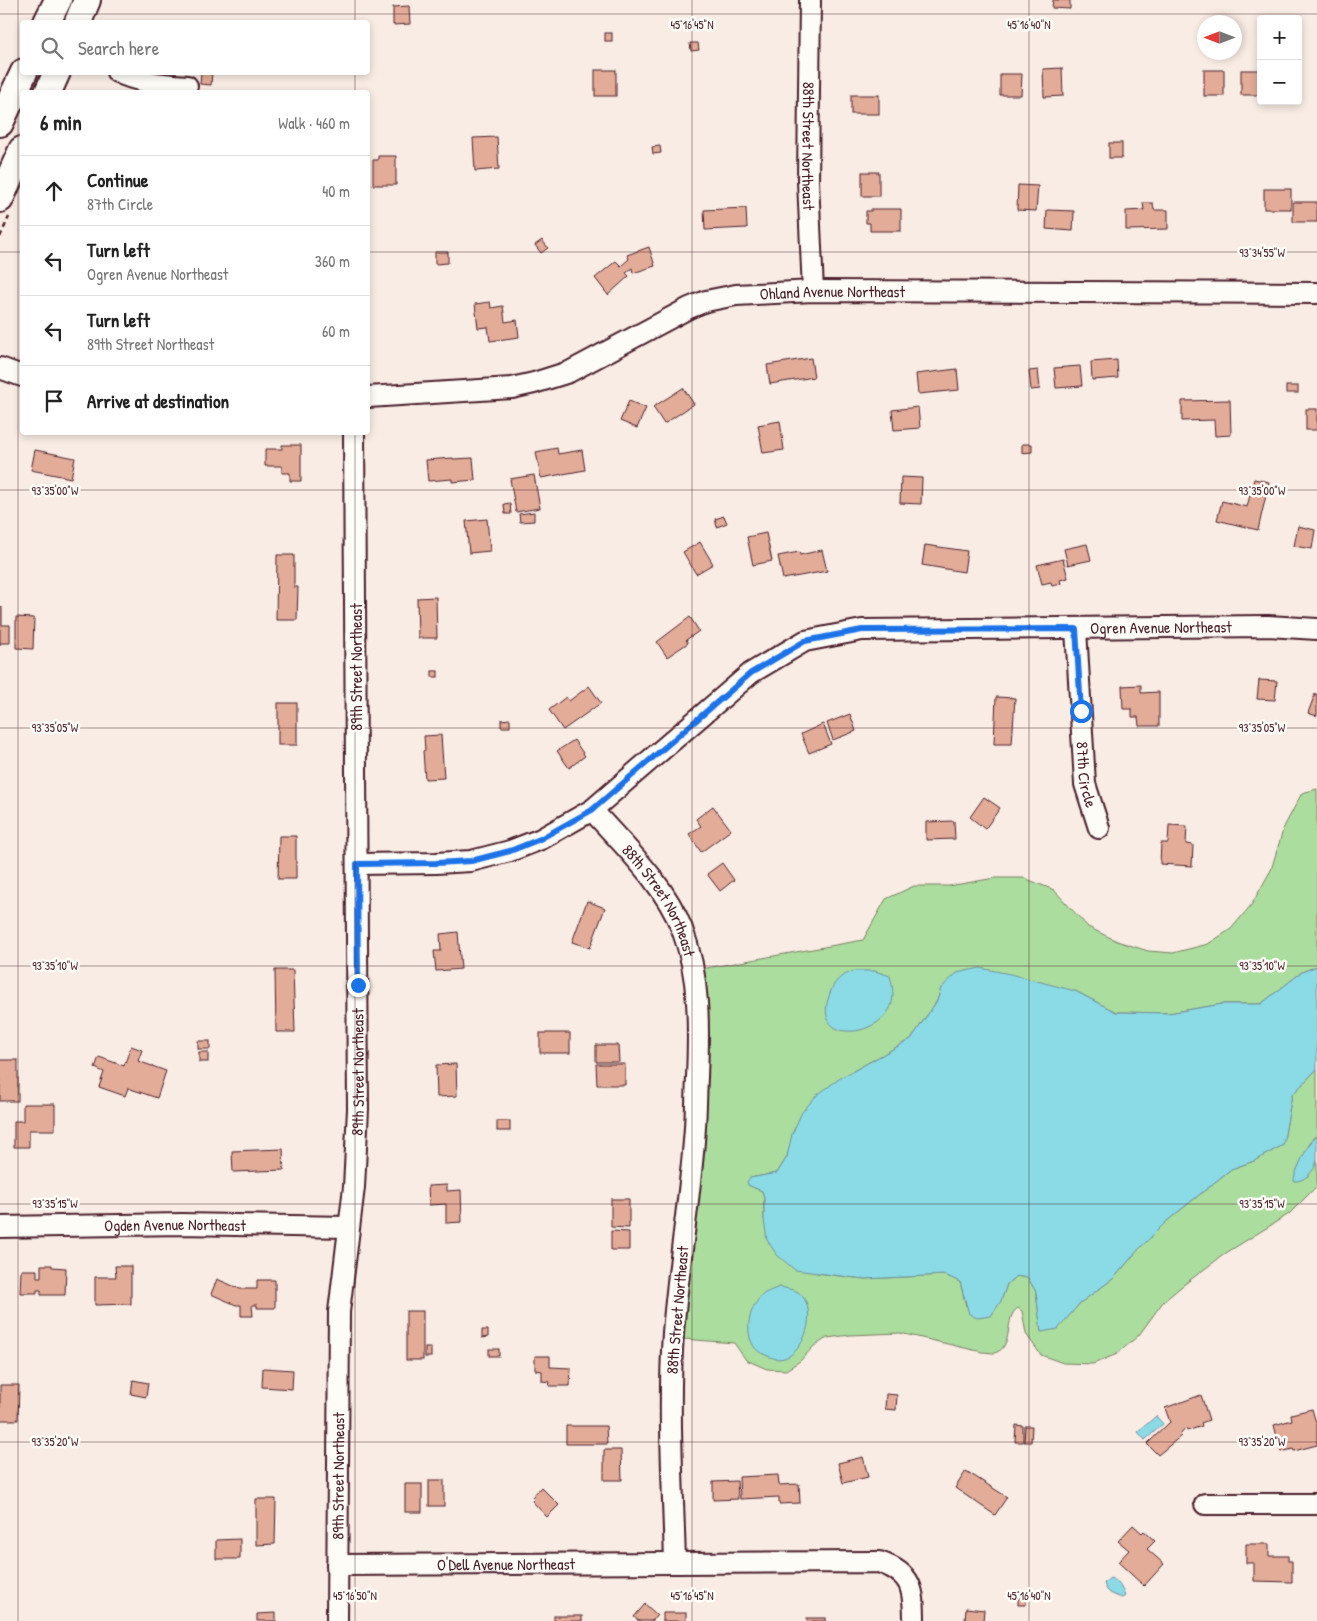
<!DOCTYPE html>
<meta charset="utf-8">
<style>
:root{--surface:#fff;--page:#f6f6f6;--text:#222;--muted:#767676;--line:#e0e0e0}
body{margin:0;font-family:"Patrick Hand",sans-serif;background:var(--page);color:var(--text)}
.controls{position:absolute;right:15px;top:15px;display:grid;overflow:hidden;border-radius:5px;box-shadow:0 2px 8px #0003}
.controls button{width:45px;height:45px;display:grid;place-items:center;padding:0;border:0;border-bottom:1px solid var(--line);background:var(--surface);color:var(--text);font:25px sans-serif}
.compass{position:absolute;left:1197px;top:15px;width:45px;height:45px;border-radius:50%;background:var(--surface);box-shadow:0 2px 8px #0003;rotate:270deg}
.stop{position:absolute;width:15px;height:15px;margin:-11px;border:4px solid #1a73e8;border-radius:50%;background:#fff}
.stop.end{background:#1a73e8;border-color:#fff;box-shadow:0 1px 5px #0008}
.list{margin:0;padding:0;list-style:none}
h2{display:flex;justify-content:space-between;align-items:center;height:65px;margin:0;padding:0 20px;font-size:21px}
h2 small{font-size:16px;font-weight:400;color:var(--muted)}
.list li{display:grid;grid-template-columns:32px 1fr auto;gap:15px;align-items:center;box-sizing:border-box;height:70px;padding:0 20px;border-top:1px solid var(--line)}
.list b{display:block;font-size:19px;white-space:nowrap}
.list p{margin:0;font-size:16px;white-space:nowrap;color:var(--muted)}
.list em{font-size:16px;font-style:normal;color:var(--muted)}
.icon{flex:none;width:28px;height:28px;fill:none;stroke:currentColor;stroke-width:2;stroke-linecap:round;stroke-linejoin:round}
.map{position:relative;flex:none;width:1317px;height:1621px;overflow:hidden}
.search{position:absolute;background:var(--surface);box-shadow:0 2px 8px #0003;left:20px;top:20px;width:350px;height:55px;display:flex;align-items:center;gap:12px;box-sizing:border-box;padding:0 18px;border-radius:5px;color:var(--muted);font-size:19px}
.panel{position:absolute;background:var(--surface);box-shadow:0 2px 8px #0003;left:20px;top:90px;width:350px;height:345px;border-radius:5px}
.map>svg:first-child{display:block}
</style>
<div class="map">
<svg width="1317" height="1621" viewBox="0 0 1317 1621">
<rect width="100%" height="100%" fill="#f8ece4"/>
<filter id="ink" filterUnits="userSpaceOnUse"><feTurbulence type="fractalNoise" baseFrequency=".02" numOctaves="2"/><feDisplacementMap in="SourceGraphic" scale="10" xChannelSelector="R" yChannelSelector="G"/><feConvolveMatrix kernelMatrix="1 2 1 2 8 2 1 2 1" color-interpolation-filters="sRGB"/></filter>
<g filter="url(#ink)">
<path fill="#abdd9e" stroke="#7a7e64" d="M1317,789V966L1302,972L1261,1004H1222L1169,1013L1116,1012L1075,991L941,988L937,1001L911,1039L839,1079L790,1146L787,1157L777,1173L750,1178L748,1185L762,1191L764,1197V1220L817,1273L864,1279L945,1275L960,1282L966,1306L1001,1301L1007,1284L1016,1276L1028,1278L1036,1292L1041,1331L1057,1329L1080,1303L1114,1278L1138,1250L1167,1221L1231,1169L1254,1161L1283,1145L1292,1095L1317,1069V1135L1312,1139L1297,1170L1307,1177L1317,1160V1186L1289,1214L1226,1253L1182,1286L1163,1302L1139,1335L1117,1354L1093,1364L1063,1363L1041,1355L1026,1334L1022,1311L1018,1308C1003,1317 1015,1348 994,1353C991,1353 985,1352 982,1352L900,1333L850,1335L827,1338L814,1346L800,1361L786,1370L767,1369L746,1360L734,1343L683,1339L703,1144L701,969L863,940L886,899L914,886H949L995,878H1024L1054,890L1088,927L1117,941L1148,951L1173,953L1208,944L1231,929L1252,904L1271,870L1284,827L1302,793Z"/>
<g fill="#8bdbe6" stroke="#71909b">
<path d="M1317,966V1069L1292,1095L1283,1145L1254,1161L1231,1169L1167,1221L1138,1250L1114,1278L1080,1303L1058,1329L1041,1332L1036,1292L1028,1278L1016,1276L1007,1284L1001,1301L991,1316L977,1318L969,1314L960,1282L945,1275L864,1279L795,1270L777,1255L767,1240L764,1220V1197L762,1191L748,1185L747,1182L750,1178L777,1173L787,1157L792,1134L802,1112L817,1095L839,1079L911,1039L937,1001L941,988L957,973L980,968L1010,974L1075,991L1116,1012L1169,1013L1222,1004H1261L1302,972Z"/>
<path d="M855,971H875L890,976C893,986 895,1001 889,1010C873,1038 813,1043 829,996C834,981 840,975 855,971Z"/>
<path d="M1317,1135C1317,1142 1317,1153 1317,1160C1315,1170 1305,1182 1294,1181C1293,1174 1310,1140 1317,1135Z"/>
<path d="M779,1287C784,1288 793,1289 798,1292C823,1309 800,1373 768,1356C763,1354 758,1352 755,1348C743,1332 749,1305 765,1293C769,1291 775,1289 779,1287Z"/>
<path d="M1156,1416L1163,1424L1145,1440L1138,1432Z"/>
<path d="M1110,1578C1119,1581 1122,1589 1125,1596L1122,1598C1115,1595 1106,1594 1104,1583Z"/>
</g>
<g fill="#e2ac99" stroke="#4a1f2b">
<path d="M1053,0H1070V9L1052,8Z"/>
<path d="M409,6L410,24L393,25V7Z"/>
<rect x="605" y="33" width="7" height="8"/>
<path d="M690,43H698L699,50L691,51Z"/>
<path d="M1062,68L1063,96L1044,97L1043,69Z"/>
<rect x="595" y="70" width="21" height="26"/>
<rect x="1204" y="70" width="20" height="26"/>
<rect x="1241" y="70" width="20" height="25"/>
<path d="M201,72H212L211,85L200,84Z"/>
<path d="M1000,74H1022L1021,95H1000Z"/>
<rect x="851" y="95" width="28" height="19"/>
<path d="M497,137L499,169L475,171L473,138Z"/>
<rect x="1109" y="143" width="13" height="15"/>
<path d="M660,146L661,153L653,154L652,147Z"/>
<path d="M378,156H396V185H373V160H378Z"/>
<rect x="862" y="172" width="17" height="24"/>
<path d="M1018,185L1038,186L1036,211L1017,210Z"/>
<rect x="1264" y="189" width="27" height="20"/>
<rect x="1293" y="202" width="24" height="20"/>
<path d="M1143,203H1153L1154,210H1168V229L1126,230V211L1144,210Z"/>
<path d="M746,208L747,228L705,230L704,210Z"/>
<path d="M871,209H901V231H870V223H866V211H871Z"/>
<path d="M1047,210L1074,211L1073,231L1046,229Z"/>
<path d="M542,240L548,248L541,253L535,245Z"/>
<path d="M649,247L655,266L633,273L632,268L626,273L629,276L608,295L595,278L616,261L621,266L629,259L627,255Z"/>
<path d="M435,252H448V263L435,264Z"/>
<path d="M490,302L491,308L503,306L505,322L517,320L519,337L490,341L488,327L478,328L475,304Z"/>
<path d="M811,358L814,377L770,384L767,365Z"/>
<path d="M1117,360L1118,378L1092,380L1091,362Z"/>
<path d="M1080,366L1082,386L1056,388L1054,368Z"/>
<path d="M957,369L959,390L918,394L916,374Z"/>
<path d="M1038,370L1040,389L1031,390L1029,371Z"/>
<rect x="1286" y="386" width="12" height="7"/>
<path d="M683,388L694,404L664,424L653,407Z"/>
<path d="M1230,400L1231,435L1215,436L1214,420L1182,421V401Z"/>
<path d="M629,401L646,408L637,428L620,421Z"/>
<path d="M918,407L920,428L894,430L892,410Z"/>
<rect x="1306" y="409" width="11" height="21"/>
<path d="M780,421L784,450L763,453L758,425Z"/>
<path d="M1022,444H1032V452L1022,453Z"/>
<path d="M282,445H301V481H290V473H282V466H265V449H282Z"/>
<path d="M557,448L558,454L582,450L585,470L541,478L536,452Z"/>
<path d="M35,450L75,458L71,478L31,470Z"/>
<path d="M453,458V459L473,458L475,480L452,482V479L428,481L426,460Z"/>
<path d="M534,475L540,508L516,512L510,479Z"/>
<path d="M901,477L922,478L921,504L900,503Z"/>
<path d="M1254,479L1269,482L1258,530L1217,520L1222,501L1247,507Z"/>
<path d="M510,503L511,514H505L504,504Z"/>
<path d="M534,512V521L520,522L519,514Z"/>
<path d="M724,516L727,523L717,527L715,519Z"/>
<path d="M487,519L490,551L469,553L466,521Z"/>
<path d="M1298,526L1315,530L1312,549L1294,546Z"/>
<path d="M766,533L772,561L753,565L747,537Z"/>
<path d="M700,542L713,564L696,574L683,552Z"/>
<path d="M1087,544L1091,560L1068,565L1064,549Z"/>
<path d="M925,545L967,551L964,572L922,565Z"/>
<path d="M822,550L827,571L783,579L778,556L799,552L800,555Z"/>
<path d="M277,555H294V587H298L297,620H276Z"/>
<path d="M1063,559L1068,578L1060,580L1061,584L1052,586L1051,582L1042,584L1037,565Z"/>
<path d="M436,597L437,638H418L417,598Z"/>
<path d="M0,607H2V625H10V643H0V645Z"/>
<path d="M16,617L34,618L33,649L16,648Z"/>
<path d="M690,617L699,631L686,640L688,643L667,657L657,642Z"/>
<rect x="432" y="671" width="6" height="6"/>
<path d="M1259,680L1277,681L1275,700L1257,699Z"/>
<path d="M1141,685V693L1159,692V726H1139L1138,717H1132V709H1123L1122,686Z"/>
<path d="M589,686L601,703L563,730L549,710L566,697L569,701Z"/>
<path d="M1315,694H1317V716L1308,713Z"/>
<path d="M996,697L1015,698L1012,744H994Z"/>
<rect x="278" y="703" width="19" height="42"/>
<path d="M850,714L856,731L833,740L827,723Z"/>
<path d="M510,719V727H501V720Z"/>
<path d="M823,724L831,744L809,753L801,734Z"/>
<path d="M441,735L444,778L425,779L423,751L425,750L424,736Z"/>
<path d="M574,740L585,756L569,768L557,751Z"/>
<path d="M984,797L1000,808L985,829L970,817Z"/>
<path d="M713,806L731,830L701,852L689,834L701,826L696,819Z"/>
<path d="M954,821L955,839L926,840V822Z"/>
<path d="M1169,825L1187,826L1186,844L1193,845L1192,866L1160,864L1161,843H1168Z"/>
<path d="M279,836H296V879H278Z"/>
<path d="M722,863L734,880L720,891L707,874Z"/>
<path d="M587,901L605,908L590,948L572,942Z"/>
<path d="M458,932L461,969L436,971L434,951H441L440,934Z"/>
<path d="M275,970H293L295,1032H276Z"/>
<rect x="540" y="1033" width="30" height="20"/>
<rect x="198" y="1041" width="12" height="8"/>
<path d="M596,1045H618L619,1062H596Z"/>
<path d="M131,1046L142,1050L138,1061L166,1071L157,1098L128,1088L125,1096L99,1087L104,1072L95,1068L99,1057L124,1066Z"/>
<rect x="199" y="1052" width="9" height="10"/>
<rect x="0" y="1060" width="18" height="41"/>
<path d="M456,1064L457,1096L437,1097L436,1065Z"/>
<path d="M596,1064H625V1085H597Z"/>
<path d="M23,1104H55V1130H29V1147H14V1121H23Z"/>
<rect x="497" y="1121" width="13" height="10"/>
<path d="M283,1149L284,1170L233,1172L232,1151Z"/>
<path d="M447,1185V1191L461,1190L462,1222L446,1223V1204L429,1205L428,1186Z"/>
<path d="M611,1199H629V1228L611,1227Z"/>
<path d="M611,1231L629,1232V1250H611Z"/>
<path d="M41,1265H52V1267L66,1268L65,1295H41V1290H37V1293H20L21,1270H37V1277H41Z"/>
<path d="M115,1266H131V1304L95,1305V1277H116Z"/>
<path d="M217,1279L240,1289H257V1280H275V1308H257V1305H252L253,1316H241V1305H236L211,1294Z"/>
<rect x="406" y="1311" width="17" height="49"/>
<path d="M482,1330H488V1337L482,1338Z"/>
<rect x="425" y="1348" width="6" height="9"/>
<rect x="489" y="1349" width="10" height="7"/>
<path d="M535,1356H550V1367L571,1368L570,1386H549L550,1382L542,1381V1371L535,1370Z"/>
<path d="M263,1368L293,1370L292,1389L262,1387Z"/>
<path d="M133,1380L148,1383L146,1397L131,1394Z"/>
<path d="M0,1385H19L18,1420H0Z"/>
<path d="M886,1394L897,1395L896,1410L885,1409Z"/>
<path d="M1201,1395L1209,1420L1201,1423L1202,1426L1187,1431L1186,1428L1180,1435L1181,1436L1158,1455L1147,1444L1170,1422L1165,1408Z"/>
<path d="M1312,1409L1316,1423H1317V1445L1294,1451L1293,1449L1281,1452L1274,1425L1292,1420L1291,1414Z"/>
<path d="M1016,1425L1023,1426V1442H1015Z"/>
<path d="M566,1426H606L607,1444H566Z"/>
<path d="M1025,1426H1032L1031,1442H1024Z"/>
<path d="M604,1450H621L622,1480H604Z"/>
<path d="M863,1457L868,1477L843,1483L838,1463Z"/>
<path d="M966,1471L1007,1497L995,1515L955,1488Z"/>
<path d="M778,1475L779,1485L799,1484L800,1503L779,1504V1497L740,1499L739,1477Z"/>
<rect x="429" y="1480" width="15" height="26"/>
<path d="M737,1481L738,1499L713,1500V1482Z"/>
<rect x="405" y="1484" width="17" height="28"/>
<path d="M541,1487L559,1505L547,1517L532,1501L534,1499L532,1497Z"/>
<path d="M256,1499H276L275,1544L256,1545Z"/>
<path d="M1133,1525L1142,1533L1144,1531L1155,1541L1147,1549L1164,1564L1144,1586L1118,1562L1129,1550L1118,1541Z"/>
<path d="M240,1539V1559H216V1540Z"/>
<path d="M1246,1544H1269V1556H1288V1561H1292V1582L1254,1581V1563H1246Z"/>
<path d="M1018,1594L1026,1595V1605H1018Z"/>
<path d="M645,1604L657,1615L652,1621H639L634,1617Z"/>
<path d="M966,1608L984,1610L983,1621H965Z"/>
<path d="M276,1613V1621H257V1614Z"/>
<rect x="663" y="1613" width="23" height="8"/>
<rect x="554" y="1616" width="28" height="5"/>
<rect x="807" y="1618" width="19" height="3"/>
</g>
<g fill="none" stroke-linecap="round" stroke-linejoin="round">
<g stroke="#4a1f2b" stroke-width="24">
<g id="minor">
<path id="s1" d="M810,0L808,181L813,291"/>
<path d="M117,72C139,83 163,84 187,86"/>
<path d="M0,368L22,376"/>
<path id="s2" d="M368,397L512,388L534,383L569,372L689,308L706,301L736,295L813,291L1317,293"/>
<path id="s3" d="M1076,629L1085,784L1099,828"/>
<path id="s4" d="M592,810C624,846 664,883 682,929C700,976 699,1028 697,1077C696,1098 696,1120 694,1141C689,1205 678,1269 673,1333C668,1409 673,1486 675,1563L879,1562C912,1573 914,1589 914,1621"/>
<path id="s5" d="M357,864L436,863L471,861L510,851L541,839L592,810L751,673L805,641L862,630L1268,626L1317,629"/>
<path id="s6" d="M0,1227L182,1224L349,1227"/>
<path d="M1205,1504H1317"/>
<path id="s7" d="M337,1565L675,1563"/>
<path id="s8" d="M337,1621L339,1312L354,1187L358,1109L354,432"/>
</g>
</g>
<g stroke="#4a1f2b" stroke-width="30">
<g id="major">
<path d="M47,22L58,0"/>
<path d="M78,22L87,0"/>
<path d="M48,92L57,72"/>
<path d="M0,123L24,72"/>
<path d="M0,199L22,150"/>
</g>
</g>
<path stroke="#4a1f2b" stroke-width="2.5" stroke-dasharray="5 4" stroke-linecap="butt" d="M0,237L9,217"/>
<use href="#minor" stroke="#fdfcf7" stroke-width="20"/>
<use href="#major" stroke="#fdfcf7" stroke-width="26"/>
</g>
</g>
<g fill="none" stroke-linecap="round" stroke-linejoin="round" filter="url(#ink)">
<path stroke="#1a73e8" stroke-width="6" d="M358,985L357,864L436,863L471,861L510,851L540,839L592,810L751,673L805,641L862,630L1076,629L1081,711"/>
</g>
<path fill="none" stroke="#4a1f2b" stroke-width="1" stroke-opacity="0.45" d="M18,0V1621M355,0V22M692,0V1621M1029,0V1621M0,14H1317M355,72V92M0,252H22M368,252H1317M355,432V1621M0,490H1317M0,728H1317M0,966H1317M0,1204H1317M0,1442H1317"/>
<g text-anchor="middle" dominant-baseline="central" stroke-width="5" stroke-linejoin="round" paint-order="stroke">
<g font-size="16" fill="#4a1f2b" stroke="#fdfcf7">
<text stroke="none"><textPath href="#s1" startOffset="146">88th Street Northeast</textPath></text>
<text stroke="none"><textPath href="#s2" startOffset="485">Ohland Avenue Northeast</textPath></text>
<text stroke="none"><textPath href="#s5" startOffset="876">Ogren Avenue Northeast</textPath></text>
<text transform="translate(356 667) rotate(-90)">89th Street Northeast</text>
<text stroke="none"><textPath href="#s3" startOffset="146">87th Circle</textPath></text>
<text stroke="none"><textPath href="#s4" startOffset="114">88th Street Northeast</textPath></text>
<text stroke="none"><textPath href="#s8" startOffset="550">89th Street Northeast</textPath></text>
<text stroke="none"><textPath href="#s6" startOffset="175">Ogden Avenue Northeast</textPath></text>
<text transform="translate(677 1310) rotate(-85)">88th Street Northeast</text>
<text stroke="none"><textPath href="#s8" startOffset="145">89th Street Northeast</textPath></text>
<text stroke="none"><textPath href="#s7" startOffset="169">O'Dell Avenue Northeast</textPath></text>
</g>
</g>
<g font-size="12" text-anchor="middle" fill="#4a1f2b" stroke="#fdfcf7" stroke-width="5" stroke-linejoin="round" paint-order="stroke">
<text x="692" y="29">45°16'45"N</text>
<text x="1029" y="29">45°16'40"N</text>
<text x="1262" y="257">93°34'55"W</text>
<text x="1262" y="495">93°35'00"W</text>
<text x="55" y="495">93°35'00"W</text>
<text x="1262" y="732">93°35'05"W</text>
<text x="55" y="732">93°35'05"W</text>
<text x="1262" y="970">93°35'10"W</text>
<text x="55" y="970">93°35'10"W</text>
<text x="1262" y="1208">93°35'15"W</text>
<text x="55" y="1208">93°35'15"W</text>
<text x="1262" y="1446">93°35'20"W</text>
<text x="55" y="1446">93°35'20"W</text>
<text x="355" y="1600">45°16'50"N</text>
<text x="692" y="1600">45°16'45"N</text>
<text x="1029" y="1600">45°16'40"N</text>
</g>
</svg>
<div class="controls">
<button>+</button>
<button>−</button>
</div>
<svg class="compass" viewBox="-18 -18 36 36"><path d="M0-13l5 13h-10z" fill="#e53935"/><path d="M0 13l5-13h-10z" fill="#767676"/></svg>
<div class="stop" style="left:1081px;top:711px"></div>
<div class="stop end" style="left:358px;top:985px"></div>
<div class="search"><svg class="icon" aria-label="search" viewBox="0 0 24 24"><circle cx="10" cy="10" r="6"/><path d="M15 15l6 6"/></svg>Search here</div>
<section class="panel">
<h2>6 min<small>Walk · 460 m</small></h2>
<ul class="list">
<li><svg class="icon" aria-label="ahead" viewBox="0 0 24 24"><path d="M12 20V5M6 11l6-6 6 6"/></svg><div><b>Continue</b><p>87th Circle</p></div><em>40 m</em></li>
<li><svg class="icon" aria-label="left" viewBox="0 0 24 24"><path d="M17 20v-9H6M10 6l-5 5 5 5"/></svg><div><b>Turn left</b><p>Ogren Avenue Northeast</p></div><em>360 m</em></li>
<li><svg class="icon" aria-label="left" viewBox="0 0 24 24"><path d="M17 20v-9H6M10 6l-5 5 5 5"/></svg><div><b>Turn left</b><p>89th Street Northeast</p></div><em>60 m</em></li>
<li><svg class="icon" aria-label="arrive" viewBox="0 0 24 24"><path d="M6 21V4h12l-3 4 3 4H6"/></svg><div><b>Arrive at destination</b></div></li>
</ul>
</section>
</div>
